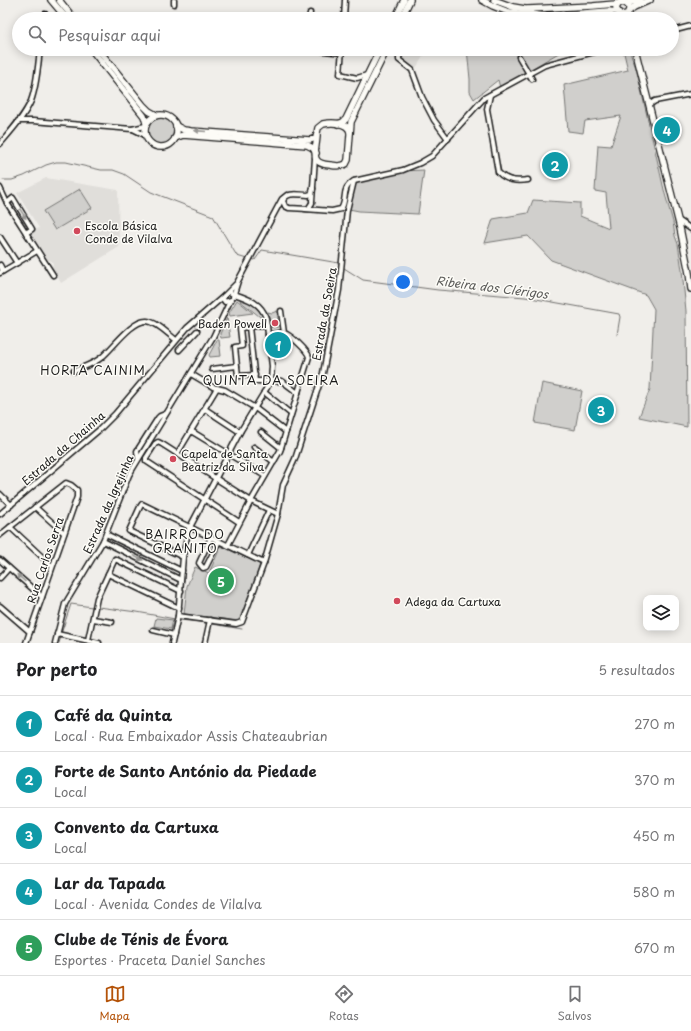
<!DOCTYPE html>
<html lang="pt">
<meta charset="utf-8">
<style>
:root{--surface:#fff;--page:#f2f2f2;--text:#202124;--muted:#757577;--line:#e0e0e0;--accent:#b45309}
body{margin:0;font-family:"Playpen Sans",sans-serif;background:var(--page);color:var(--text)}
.controls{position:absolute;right:12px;bottom:12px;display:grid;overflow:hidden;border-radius:8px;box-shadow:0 2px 10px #0003}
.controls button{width:36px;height:36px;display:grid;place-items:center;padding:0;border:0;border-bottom:1px solid var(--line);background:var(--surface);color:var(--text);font:20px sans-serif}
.you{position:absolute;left:403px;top:282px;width:14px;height:14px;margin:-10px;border:3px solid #fff;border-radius:50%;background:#1a73e8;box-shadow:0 0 0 6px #1a73e833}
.badge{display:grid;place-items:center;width:26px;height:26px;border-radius:50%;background:var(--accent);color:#fff;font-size:13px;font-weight:700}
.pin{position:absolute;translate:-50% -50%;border:2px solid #fff;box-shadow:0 1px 4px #0006}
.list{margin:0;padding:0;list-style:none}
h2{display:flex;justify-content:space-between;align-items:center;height:52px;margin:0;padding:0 16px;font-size:17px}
h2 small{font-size:13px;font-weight:400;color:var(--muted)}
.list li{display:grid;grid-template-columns:26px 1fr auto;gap:12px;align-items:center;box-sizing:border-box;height:56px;padding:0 16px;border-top:1px solid var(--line)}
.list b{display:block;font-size:15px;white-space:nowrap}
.list p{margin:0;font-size:13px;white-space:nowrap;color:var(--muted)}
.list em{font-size:13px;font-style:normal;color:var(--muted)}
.icon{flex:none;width:22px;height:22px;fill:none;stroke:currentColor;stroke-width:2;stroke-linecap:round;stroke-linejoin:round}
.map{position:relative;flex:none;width:691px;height:643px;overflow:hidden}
.search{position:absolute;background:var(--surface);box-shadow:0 2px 10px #0003;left:12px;right:12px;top:12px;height:44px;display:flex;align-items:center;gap:10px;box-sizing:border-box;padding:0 14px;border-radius:22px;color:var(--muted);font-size:15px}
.sheet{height:332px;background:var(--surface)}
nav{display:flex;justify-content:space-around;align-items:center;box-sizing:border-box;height:56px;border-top:1px solid var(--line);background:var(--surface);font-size:11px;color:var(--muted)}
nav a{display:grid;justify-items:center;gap:2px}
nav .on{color:var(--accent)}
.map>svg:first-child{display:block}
</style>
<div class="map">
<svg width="691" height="643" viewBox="0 0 691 643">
<rect width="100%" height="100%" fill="#f0eeea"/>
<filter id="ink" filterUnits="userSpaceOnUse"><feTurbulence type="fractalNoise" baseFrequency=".025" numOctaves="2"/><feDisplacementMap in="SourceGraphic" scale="8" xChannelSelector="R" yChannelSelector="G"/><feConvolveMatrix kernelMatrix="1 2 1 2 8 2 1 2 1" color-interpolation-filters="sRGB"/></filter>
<g filter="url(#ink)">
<g fill="#e0deda">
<path d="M408,49H415L424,55L416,68L402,59Z"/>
<path d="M46,178L118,190L119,247L61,283L52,267L53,264L52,261L47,260L31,233L39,228L17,193Z"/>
</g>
<g fill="#d0cfcc" stroke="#767674">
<path d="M467,49H562V51L531,69L525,71L524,73L500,88L498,80L474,99L470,92V79Z"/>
<path d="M623,49H629L636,68L665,194L673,222L675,236L678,244L682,270L686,311L687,427L639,417L650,389L654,309L646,295L551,260L528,236L485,243L493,219L528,213L533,200L580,203V216L609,228L606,193L595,191L598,145L611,146L621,116L585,121L583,133L568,131L564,85L628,70Z"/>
<circle cx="161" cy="131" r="13"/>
<path d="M424,170L418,214L359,211L349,209L355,183L357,182L402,171Z"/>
<path d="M80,189L92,208L55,230L43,211Z"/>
<path d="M241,299C252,303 262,307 264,320L240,301Z"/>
<path d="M237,300L253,313L230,316L229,313Z"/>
<path d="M277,311L279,327L273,328L271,327L268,312L272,313Z"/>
<path d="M227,318L230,337L221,338L220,334Z"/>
<path d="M217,340H219L221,356L210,357L209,355Z"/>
<path d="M542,383L582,391L575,430L535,423Z"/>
<path d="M221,546L260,564L256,577L239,621L184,614L187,586L195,567L209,573Z"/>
<path d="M156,618L173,620L171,629L154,626Z"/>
</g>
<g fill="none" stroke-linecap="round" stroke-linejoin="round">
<g stroke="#706f6d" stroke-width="1">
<path d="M3,180H12L24,176L46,165L56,162H66L101,170H113L124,174L151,192L213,216L237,256L247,259"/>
<path d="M251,259L255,260L262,250L339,263"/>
<path d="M344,268L363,280L438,290L525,297L619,314L620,317L617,335"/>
<path d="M98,607L137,612L175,619"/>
<path d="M180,620L207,623"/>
<path d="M212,624L242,629"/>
<path d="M61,634L71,604L92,607"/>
<path d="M59,643L61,637"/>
</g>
<g stroke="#1c1c1c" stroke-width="7">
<g id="minor">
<path d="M174,0V4"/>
<path d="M44,19L45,14"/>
<path d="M309,19L310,13"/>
<path d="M344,19L345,0"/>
<path d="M672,31L691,26"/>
<path d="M308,49L342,53"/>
<path d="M342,49L340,74L357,78L367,75"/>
<path d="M404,49L399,57V60L412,70L422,97L434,120L448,139"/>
<path d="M420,49L423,51"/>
<path d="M519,57L532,79"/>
<path d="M490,95L487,109L498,172C506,181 516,182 528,180"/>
<path d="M649,105L655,101L691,94"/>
<path d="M18,121H33L132,129L145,126"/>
<path d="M133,129L145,135"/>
<path d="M0,144C11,131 24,117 31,101C37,85 38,66 40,49"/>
<path d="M0,188L7,203L53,275"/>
<path d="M312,201L315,158"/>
<path d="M7,203L13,198L32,229L26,233"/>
<path d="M312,203L308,209L289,208L285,206L283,201C287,191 299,195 308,195L311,194L313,189"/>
<path d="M305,209L332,211L341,209C348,199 340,189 354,181L403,170L420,163L432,156L484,98L545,65L605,49"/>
<path d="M678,220L691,229"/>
<path d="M0,237L17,263"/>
<path d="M0,265L3,271"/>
<path d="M0,273L37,251"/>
<path d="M233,297L238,281L282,199L287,195"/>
<path d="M231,300L225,302L223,299L224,296L236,284"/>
<path d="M281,311L284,333"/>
<path d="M249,327L255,381H282L298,393"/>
<path d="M179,350L197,331"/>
<path d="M212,369L237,366"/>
<path d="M74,371C83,367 94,364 102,357C113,348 132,320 147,321C157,322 168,334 176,340"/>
<path d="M191,374L213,387L225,390L255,408L286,432"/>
<path d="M255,375L238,376L235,347L242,346L240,328L267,325"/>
<path d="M264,392L291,414"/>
<path d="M205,409L240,432"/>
<path d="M191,431L265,476"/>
<path d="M261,432L281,448"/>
<path d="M254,447L274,462"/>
<path d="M177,454L217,388"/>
<path d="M138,458L137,451L158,418L160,416L165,414"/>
<path d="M0,494L11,505"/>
<path d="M35,507L64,533"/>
<path d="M0,514L99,430L115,414L187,328L224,296"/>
<path d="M239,522L149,463L146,461V458L155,444L158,442L162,444L251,501L278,514"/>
<path d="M10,527L52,566"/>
<path d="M106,534L182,571"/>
<path d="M0,535L66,483L71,485L77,490V497L26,643"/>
<path d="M211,537L199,563L203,568L206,567L219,541"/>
<path d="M103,541L181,580"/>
<path d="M228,545L251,501L280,451L309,357C308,351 291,335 284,333C280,332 273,334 268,335"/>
<path d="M248,555L269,510"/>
<path d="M183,557L129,531L140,507L142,504L264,563"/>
<path d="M0,560L42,597"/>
<path d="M108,574L179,608"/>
<path d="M0,578L9,568"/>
<path d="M0,606L30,632"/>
<path d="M178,616L236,624L242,622L264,563L278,514L283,485L295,459L323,373L339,290L347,210L354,181"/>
<path d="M93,619L112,622"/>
<path d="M153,630L174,635"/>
<path d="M57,634L99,643"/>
<path d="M88,640L97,598L115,559L181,591"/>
<path d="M55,643L65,604L103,541L129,475L213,337L230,301"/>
<path d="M172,643L178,616L183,557L188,531L240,432L271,381L272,366L266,318C261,302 246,298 231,293"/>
<path d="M205,643L210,620"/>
</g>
</g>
<g stroke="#1c1c1c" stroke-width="8">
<g id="major">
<path d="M51,0L67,19"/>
<path d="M59,0L74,19"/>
<path d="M482,0L493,6L511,13"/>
<path d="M494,0L513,7L531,10"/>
<path d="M627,3L641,0"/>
<path d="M528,9L593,6L615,4L624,2L629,6V10L627,14L621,15L618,12L616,8L619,3"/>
<path d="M629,11L634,7L650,0"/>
<path d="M509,12L547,16L609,11L618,12"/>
<path d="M395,19L404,0"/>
<path d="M401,19L410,0"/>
<path d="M91,49L144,116L146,123"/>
<path d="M98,49L143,105L149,111L156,115"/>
<path d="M635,49L680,228L689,273L691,289"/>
<circle cx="161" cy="131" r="16"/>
<path d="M338,124L343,122L346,119L380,49"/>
<path d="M176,126L184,130L191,131L310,140L316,138L318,128L323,124C331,122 348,122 350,132"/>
<path d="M317,136C316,152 309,164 330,165C335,166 341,167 346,164L348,160L351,122L387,49"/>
<path d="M175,138L183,135L307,145L313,148L316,153"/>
</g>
</g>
<use href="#minor" stroke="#fdfcf7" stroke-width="4"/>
<use href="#major" stroke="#fdfcf7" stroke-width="5.5"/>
</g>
<defs><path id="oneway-solid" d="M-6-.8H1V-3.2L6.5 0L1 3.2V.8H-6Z"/></defs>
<g fill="#989794">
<use href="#oneway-solid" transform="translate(200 131) rotate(-175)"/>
<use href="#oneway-solid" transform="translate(23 214) rotate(58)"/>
<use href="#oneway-solid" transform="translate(138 558) rotate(26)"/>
<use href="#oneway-solid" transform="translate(21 578) rotate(-138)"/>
</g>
</g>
<g fill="#d1495b" stroke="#fdfcf7" stroke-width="1.5">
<circle cx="77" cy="231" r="4"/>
<circle cx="275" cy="323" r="4"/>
<circle cx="173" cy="459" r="4"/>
<circle cx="397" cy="601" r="4"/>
</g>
<g text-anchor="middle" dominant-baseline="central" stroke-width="3" stroke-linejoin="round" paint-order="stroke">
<g font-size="11" fill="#1c1c1c" stroke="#fdfcf7" text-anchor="start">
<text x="85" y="225">Escola Básica<tspan x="85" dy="13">Conde de Vilalva</tspan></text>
<text x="267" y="323" text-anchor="end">Baden Powell</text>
<text x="181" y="453">Capela de Santa<tspan x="181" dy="13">Beatriz da Silva</tspan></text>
<text x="405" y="601">Adega da Cartuxa</text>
</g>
<g font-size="11" fill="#1c1c1c" stroke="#fdfcf7">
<text transform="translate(324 314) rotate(-80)">Estrada da Soeira</text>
<text transform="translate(63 448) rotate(-41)">Estrada da Chainha</text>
<text transform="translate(108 504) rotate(-66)">Estrada da Igrejinha</text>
<text transform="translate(45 560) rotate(-71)">Rua Carlos Serra</text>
</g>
<g font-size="12" font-style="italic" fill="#5b5b59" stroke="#fdfcf7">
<text transform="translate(492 287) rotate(7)">Ribeira dos Clérigos</text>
</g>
<g font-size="12" letter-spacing="1" fill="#1c1c1c" stroke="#fdfcf7">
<text x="93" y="370">HORTA CAINIM</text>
<text x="271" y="380">QUINTA DA SOEIRA</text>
<text x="185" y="534">BAIRRO DO<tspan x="185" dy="14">GRANITO</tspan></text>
</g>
</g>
</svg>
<div class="controls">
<button><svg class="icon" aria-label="layers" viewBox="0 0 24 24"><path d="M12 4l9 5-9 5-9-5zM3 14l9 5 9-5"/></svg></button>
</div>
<div class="you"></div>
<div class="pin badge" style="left:278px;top:345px;background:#0f9aa8">1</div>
<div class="pin badge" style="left:555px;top:165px;background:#0f9aa8">2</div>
<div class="pin badge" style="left:601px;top:410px;background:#0f9aa8">3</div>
<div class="pin badge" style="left:667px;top:130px;background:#0f9aa8">4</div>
<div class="pin badge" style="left:221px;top:581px;background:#2e9e5b">5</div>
<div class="search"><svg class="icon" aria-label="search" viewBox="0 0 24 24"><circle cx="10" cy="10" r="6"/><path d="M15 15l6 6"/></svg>Pesquisar aqui</div>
</div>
<section class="sheet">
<h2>Por perto<small>5 resultados</small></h2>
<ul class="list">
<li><span class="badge" style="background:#0f9aa8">1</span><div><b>Café da Quinta</b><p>Local · Rua Embaixador Assis Chateaubrian</p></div><em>270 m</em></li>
<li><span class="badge" style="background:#0f9aa8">2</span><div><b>Forte de Santo António da Piedade</b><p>Local</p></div><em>370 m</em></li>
<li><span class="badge" style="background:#0f9aa8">3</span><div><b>Convento da Cartuxa</b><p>Local</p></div><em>450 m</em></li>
<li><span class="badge" style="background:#0f9aa8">4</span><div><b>Lar da Tapada</b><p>Local · Avenida Condes de Vilalva</p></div><em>580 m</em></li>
<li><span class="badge" style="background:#2e9e5b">5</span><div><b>Clube de Ténis de Évora</b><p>Esportes · Praceta Daniel Sanches</p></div><em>670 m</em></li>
</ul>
</section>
<nav>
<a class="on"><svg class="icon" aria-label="map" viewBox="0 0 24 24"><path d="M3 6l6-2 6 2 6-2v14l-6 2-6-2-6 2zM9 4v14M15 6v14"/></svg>Mapa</a>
<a><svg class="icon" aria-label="directions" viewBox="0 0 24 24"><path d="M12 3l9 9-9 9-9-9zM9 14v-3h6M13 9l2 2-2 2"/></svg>Rotas</a>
<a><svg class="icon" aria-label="saved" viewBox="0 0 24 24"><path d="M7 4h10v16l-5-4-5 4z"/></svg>Salvos</a>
</nav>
